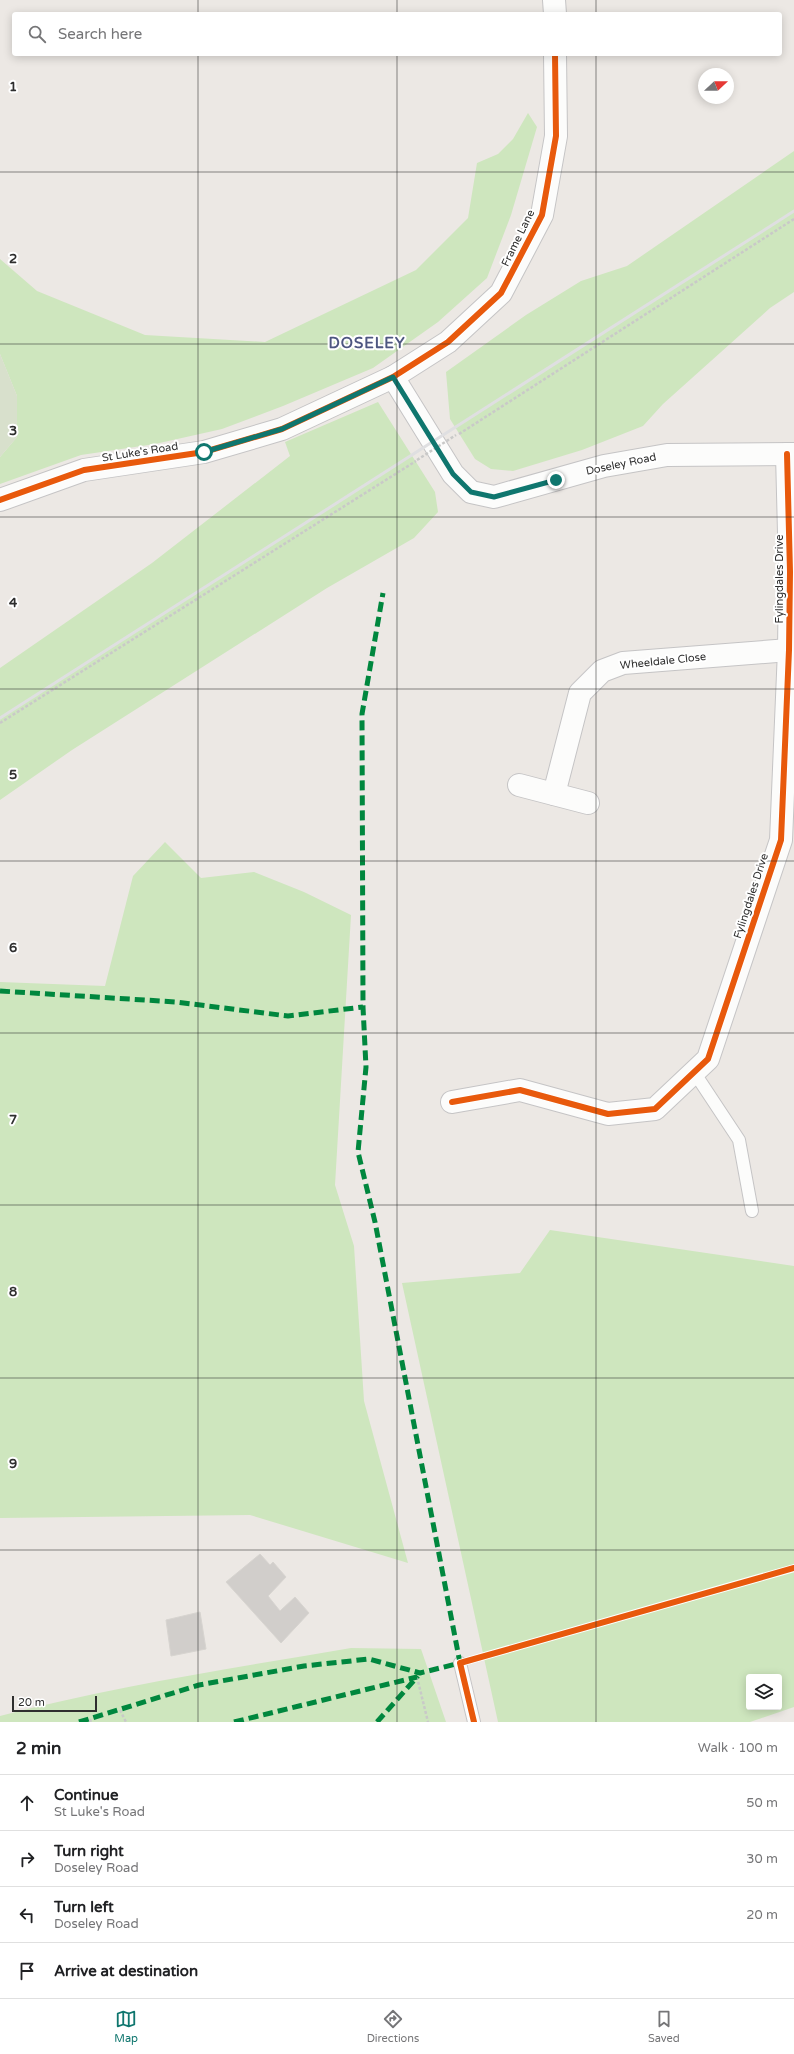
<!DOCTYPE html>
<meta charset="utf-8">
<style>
:root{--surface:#fff;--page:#f6f6f6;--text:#202124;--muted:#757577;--line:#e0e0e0;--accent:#0f766e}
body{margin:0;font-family:"Varela Round",sans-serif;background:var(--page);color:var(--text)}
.controls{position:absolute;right:12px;bottom:12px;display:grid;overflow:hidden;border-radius:4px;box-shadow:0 2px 10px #0003}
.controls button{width:36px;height:36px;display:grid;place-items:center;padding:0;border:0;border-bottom:1px solid var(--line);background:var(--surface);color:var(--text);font:20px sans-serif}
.compass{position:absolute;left:698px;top:68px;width:36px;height:36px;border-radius:50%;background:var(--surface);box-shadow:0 2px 10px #0003;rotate:68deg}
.scale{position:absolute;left:12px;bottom:10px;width:85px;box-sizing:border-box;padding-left:4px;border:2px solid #2e2e2e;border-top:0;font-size:11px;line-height:14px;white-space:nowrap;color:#2e2e2e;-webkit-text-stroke:3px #fff;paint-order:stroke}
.stop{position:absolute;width:12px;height:12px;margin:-9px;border:3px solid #0f766e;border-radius:50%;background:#fff}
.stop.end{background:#0f766e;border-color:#fff;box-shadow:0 1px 4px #0008}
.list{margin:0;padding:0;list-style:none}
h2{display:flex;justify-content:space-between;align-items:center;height:52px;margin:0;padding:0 16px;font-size:17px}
h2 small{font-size:13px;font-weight:400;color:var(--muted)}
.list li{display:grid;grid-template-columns:26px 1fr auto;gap:12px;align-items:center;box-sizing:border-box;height:56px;padding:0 16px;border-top:1px solid var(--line)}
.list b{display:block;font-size:15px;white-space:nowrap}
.list p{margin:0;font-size:13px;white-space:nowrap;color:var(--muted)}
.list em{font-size:13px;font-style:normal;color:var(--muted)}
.icon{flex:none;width:22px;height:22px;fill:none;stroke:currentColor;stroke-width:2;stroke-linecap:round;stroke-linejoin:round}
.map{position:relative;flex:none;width:794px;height:1722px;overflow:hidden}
.search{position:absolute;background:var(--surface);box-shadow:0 2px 10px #0003;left:12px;right:12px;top:12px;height:44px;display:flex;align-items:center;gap:10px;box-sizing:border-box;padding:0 14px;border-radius:4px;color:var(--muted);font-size:15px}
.sheet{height:276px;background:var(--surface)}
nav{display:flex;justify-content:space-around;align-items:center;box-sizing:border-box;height:56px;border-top:1px solid var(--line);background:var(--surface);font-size:11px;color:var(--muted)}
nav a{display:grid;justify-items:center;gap:2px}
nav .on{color:var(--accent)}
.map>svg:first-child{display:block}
</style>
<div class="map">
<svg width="794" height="1722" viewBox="0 0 794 1722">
<rect width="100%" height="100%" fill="#ece8e4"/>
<g fill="#cee6be" fill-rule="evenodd">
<path d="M528,113L537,127L511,215L487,278L438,322L373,368L283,406L222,429L155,444L81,455L0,484V457L17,437V396L0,354V259L37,291L145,335L265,342L416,270L468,218L477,163L498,154L513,139Z"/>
<path d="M794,151V292L770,308L663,404L643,426L582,450L513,471L491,469L475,459L450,419L446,372L526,315L581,281L627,266Z"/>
<path d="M378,402L435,492L438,512L414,538L327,588L72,750L0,800V668L152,563L290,456L285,442Z"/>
<path d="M165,842L201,878L254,872L304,892L351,915L335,1185L354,1246L364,1401L408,1563L250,1515L0,1518V982L105,986L133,876Z"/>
<path d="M550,1230L794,1266V1707L750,1722H498L402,1283L520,1273ZM749,1677H779V1707H749Z"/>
<path d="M351,1648L421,1649L446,1722H0V1716C115,1686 234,1668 351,1648Z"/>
</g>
<path fill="#d8e0cc" d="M0,354L17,396V437L0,457Z"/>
<g fill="#d1cecb" stroke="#d7d4d0">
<path d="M260,1554L270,1565L273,1562L286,1577L268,1596L280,1611L295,1597L309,1613L281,1643L226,1582Z"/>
<path d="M200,1612L206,1649L171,1656L166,1620Z"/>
</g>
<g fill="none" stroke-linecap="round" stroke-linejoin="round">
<g stroke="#c5c4c5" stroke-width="14">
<g id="service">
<path d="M694,1072L739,1140L752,1211"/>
<path d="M460,1663L474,1722"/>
</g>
</g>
<g stroke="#c5c4c5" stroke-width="24">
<g id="minor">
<path d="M554,0L555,14"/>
<path d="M393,377L453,474L471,492L494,497L604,466L667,455L794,454"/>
<path d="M0,500L84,470L204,452L282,429L393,377L448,342L501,293L542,215L556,136L555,54"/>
<path d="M519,785L588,803"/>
<path d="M554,794L580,693L602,671L623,663L789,650"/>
<path d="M452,1102L520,1090L608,1114L655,1109L708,1059L781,840L789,650L790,572L787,454"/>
</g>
</g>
<g stroke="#c9c9c8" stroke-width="2.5" stroke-dasharray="3 2" stroke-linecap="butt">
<path d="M459,434L794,219"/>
<path d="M0,723L416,461"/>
<path d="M417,1677L428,1722"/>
<path d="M120,1710L126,1722"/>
<path d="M90,1719L91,1722"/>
</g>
<use href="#service" stroke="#fcfcfb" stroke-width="12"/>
<use href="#minor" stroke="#fcfcfb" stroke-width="22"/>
<path stroke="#dfdfe1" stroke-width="3" d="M0,718L794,211"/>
<path stroke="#c9c9c8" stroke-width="2.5" stroke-dasharray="3 2" stroke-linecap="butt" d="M417,460L456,435"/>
<g stroke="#00873e" stroke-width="5" stroke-dasharray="10 5" stroke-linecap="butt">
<path d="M0,991L176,1002L288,1016L363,1007"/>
<path d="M79,1722L199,1685L304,1666L369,1659L420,1673L460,1663L375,1222L358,1152L366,1067L363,1007L362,714L383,593"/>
<path d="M234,1722L417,1677"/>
<path d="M377,1722L418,1676"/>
</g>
<g stroke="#fff" stroke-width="8">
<g id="cycleway">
<path d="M0,500L84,470L204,452L282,429L393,377L448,342L501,293L542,215L556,136L555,54"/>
<path d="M452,1102L520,1090L608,1114L655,1109L708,1059L781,840L789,650L790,572L787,454"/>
<path d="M474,1722L460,1663L794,1568"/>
</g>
</g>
<use href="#cycleway" stroke="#e8590c" stroke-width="6"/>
</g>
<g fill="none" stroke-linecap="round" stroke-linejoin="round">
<path stroke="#0f766e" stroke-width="5" d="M204,452L282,429L393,377L453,474L471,492L494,497L556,480"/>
</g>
<path fill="none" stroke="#2e2e2e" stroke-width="1" stroke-opacity="0.55" d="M198,0V14M397,0V14M596,0V14M198,54V1722M397,54V1722M596,54V1722M0,172H794M0,344H794M0,517H794M0,689H794M0,861H794M0,1033H794M0,1205H794M0,1378H794M0,1550H794"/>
<g text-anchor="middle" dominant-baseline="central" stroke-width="4" stroke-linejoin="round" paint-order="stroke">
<g font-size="11" fill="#2e2e2e" stroke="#fff">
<text transform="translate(518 238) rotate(-64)">Frame Lane</text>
<text transform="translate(140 452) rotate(-9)">St Luke's Road</text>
<text transform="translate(621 464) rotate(-12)">Doseley Road</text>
<text transform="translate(779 579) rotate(-90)">Fylingdales Drive</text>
<text transform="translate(663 661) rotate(-6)">Wheeldale Close</text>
<text transform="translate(751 896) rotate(-72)">Fylingdales Drive</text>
</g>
<g font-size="15" font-weight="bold" letter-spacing="1" fill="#4d5680" stroke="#fff">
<text x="367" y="343">DOSELEY</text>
</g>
</g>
<g font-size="13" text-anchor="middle" font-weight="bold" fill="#2e2e2e" stroke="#fff" stroke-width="4" stroke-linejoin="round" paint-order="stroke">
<text x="13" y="91">1</text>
<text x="13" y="263">2</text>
<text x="13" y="435">3</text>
<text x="13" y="607">4</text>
<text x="13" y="779">5</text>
<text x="13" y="952">6</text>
<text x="13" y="1124">7</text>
<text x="13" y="1296">8</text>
<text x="13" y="1468">9</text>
</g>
</svg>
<div class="controls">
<button><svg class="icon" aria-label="layers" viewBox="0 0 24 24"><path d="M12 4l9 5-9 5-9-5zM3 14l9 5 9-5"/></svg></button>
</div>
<svg class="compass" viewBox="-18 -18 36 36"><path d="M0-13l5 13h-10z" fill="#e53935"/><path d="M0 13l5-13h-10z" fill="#757577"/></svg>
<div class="scale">20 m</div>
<div class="stop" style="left:204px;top:452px"></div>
<div class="stop end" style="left:556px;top:480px"></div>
<div class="search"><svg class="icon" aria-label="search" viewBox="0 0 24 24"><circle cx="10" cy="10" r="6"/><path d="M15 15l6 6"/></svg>Search here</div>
</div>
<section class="sheet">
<h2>2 min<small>Walk · 100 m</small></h2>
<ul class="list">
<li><svg class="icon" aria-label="ahead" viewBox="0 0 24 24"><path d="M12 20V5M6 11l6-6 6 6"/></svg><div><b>Continue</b><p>St Luke's Road</p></div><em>50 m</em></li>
<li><svg class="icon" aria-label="right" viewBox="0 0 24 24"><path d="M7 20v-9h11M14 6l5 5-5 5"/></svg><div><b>Turn right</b><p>Doseley Road</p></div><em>30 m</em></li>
<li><svg class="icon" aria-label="left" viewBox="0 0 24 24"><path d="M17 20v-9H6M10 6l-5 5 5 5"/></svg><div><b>Turn left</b><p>Doseley Road</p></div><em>20 m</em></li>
<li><svg class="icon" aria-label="arrive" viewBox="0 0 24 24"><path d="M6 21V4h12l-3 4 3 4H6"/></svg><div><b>Arrive at destination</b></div></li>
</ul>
</section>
<nav>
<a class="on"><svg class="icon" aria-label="map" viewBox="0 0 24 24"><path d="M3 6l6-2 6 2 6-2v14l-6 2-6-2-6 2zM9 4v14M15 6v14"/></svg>Map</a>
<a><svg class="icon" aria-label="directions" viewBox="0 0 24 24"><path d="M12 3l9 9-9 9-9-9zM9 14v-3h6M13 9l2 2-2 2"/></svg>Directions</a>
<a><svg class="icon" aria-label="saved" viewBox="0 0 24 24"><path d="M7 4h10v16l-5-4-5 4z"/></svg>Saved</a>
</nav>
